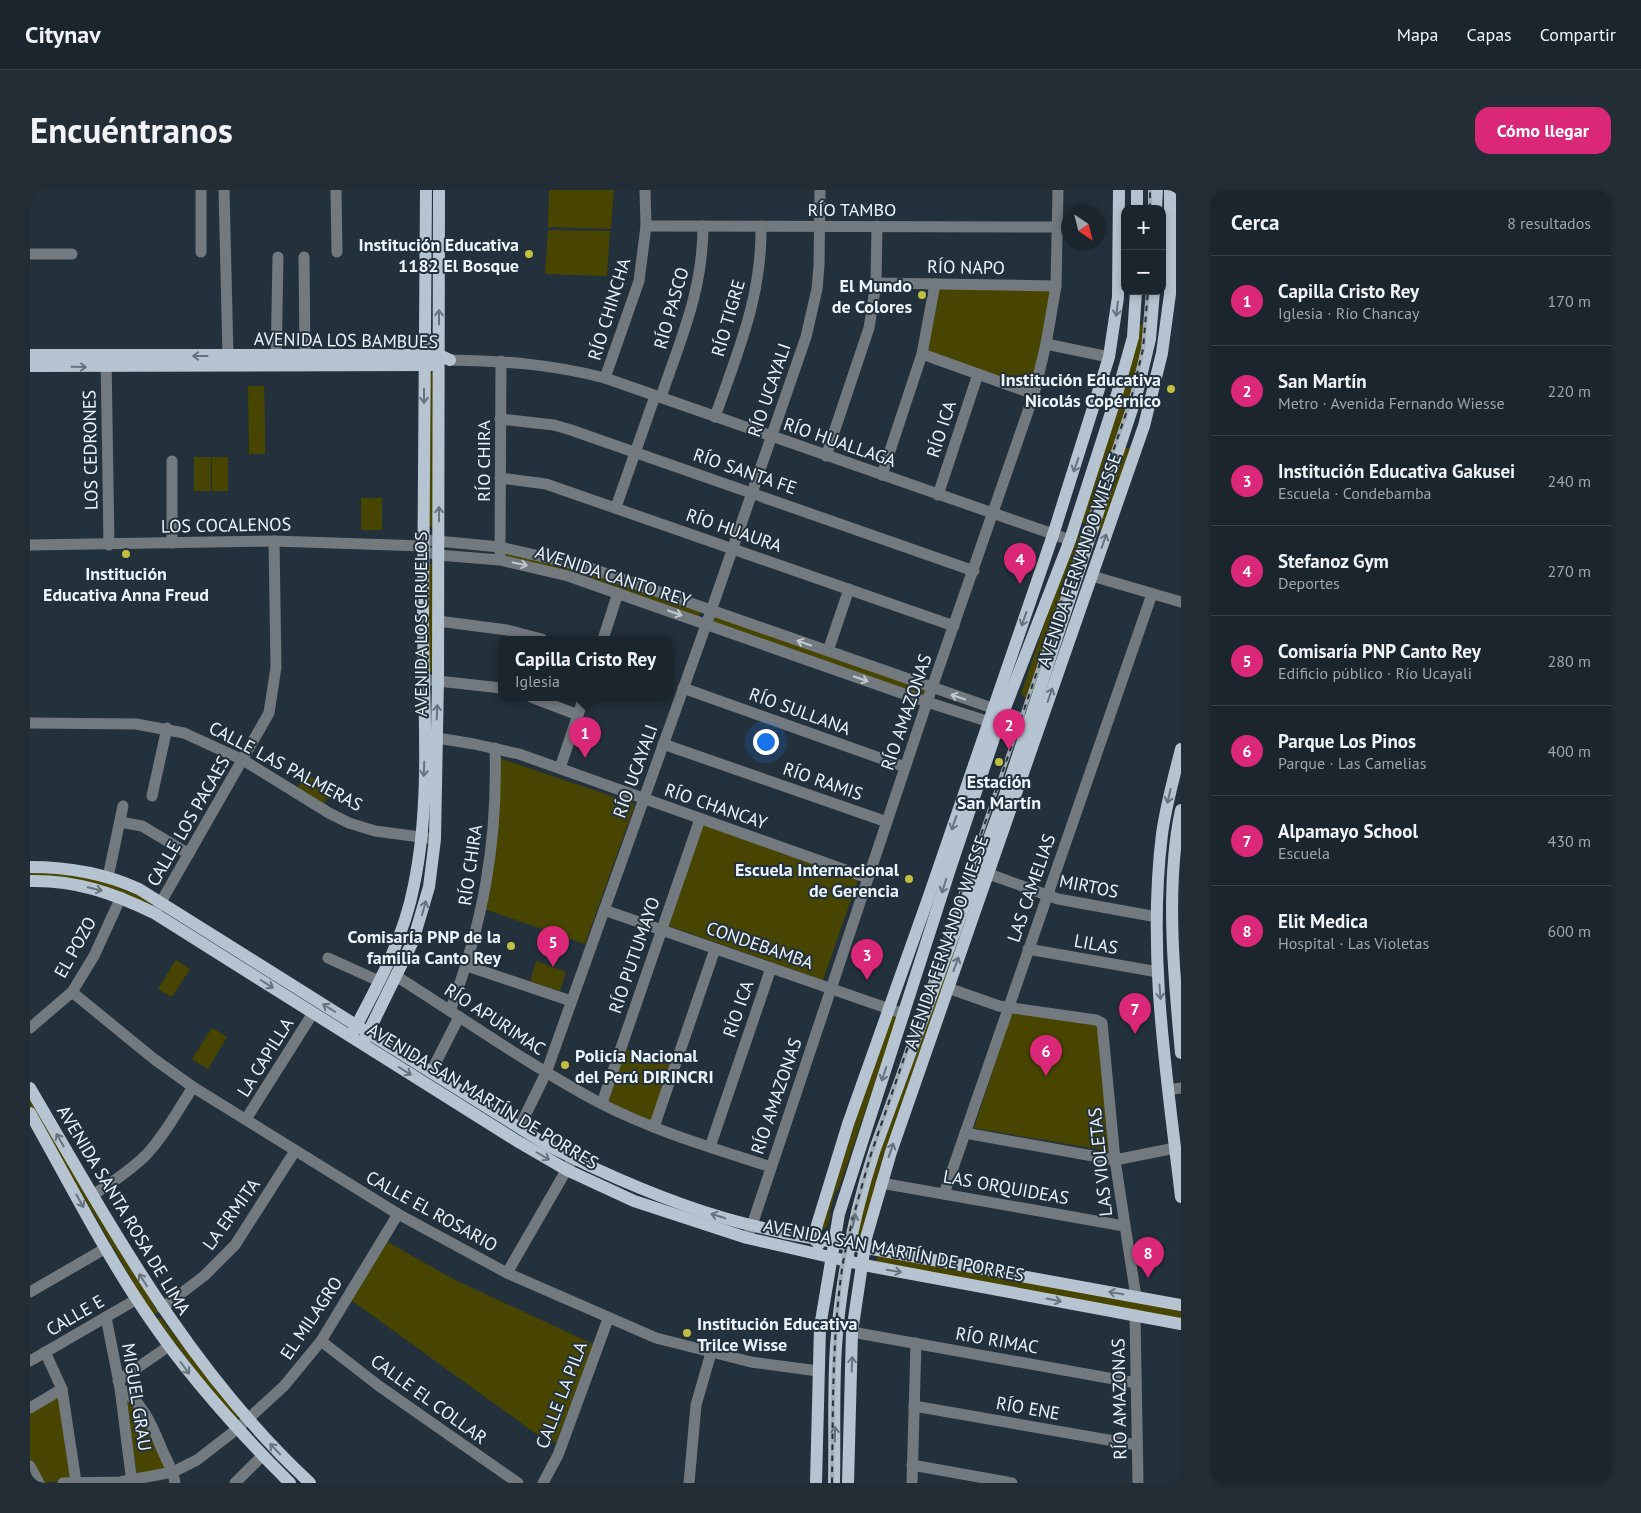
<!DOCTYPE html>
<html lang="es">
<meta charset="utf-8">
<style>
:root{--surface:#1a252d;--page:#232d35;--text:#f1f3f6;--muted:#9fa5aa;--line:#384249;--accent:#db2777}
body{margin:0;font-family:"PT Sans",sans-serif;background:var(--page);color:var(--text)}
.controls{position:absolute;right:15px;top:15px;display:grid;overflow:hidden;border-radius:10px;box-shadow:0 2px 8px #0003}
.controls button{width:45px;height:45px;display:grid;place-items:center;padding:0;border:0;border-bottom:1px solid var(--line);background:var(--surface);color:var(--text);font:25px sans-serif}
.compass{position:absolute;left:1031px;top:15px;width:45px;height:45px;border-radius:50%;background:var(--surface);box-shadow:0 2px 8px #0003;rotate:145deg}
.you{position:absolute;left:735px;top:551px;width:18px;height:18px;margin:-12px;border:4px solid #fff;border-radius:50%;background:#1a73e8;box-shadow:0 0 0 8px #1a73e833}
.badge{display:grid;place-items:center;width:32px;height:32px;border-radius:50%;background:var(--accent);color:#fff;font-size:16px;font-weight:700}
.pin{position:absolute;translate:-50% -41px;filter:drop-shadow(0 1px 2px #0008)}
.pin::after{content:'';position:absolute;top:26px;width:18px;height:15px;background:inherit;clip-path:polygon(0 0,100% 0,50% 100%)}
.popup{position:absolute;left:468px;top:446px;width:175px;height:65px;box-sizing:border-box;display:grid;place-content:center;border-radius:10px;background:var(--surface);filter:drop-shadow(0 1px 4px #0005);font-size:16px;white-space:nowrap;color:var(--muted)}
.popup b{font-size:19px;color:var(--text)}
.popup::after{content:'';position:absolute;left:50%;top:100%;margin-left:-10px;border:10px solid transparent;border-top-color:var(--surface)}
.list{margin:0;padding:0;list-style:none}
h2{display:flex;justify-content:space-between;align-items:center;height:65px;margin:0;padding:0 20px;font-size:21px}
h2 small{font-size:16px;font-weight:400;color:var(--muted)}
.list li{display:grid;grid-template-columns:32px 1fr auto;gap:15px;align-items:center;box-sizing:border-box;height:90px;padding:0 20px;border-top:1px solid var(--line)}
.list b{display:block;font-size:19px;white-space:nowrap}
.list p{margin:0;font-size:16px;white-space:nowrap;color:var(--muted)}
.list em{font-size:16px;font-style:normal;color:var(--muted)}
.map{position:relative;flex:none;width:1151px;height:1293px;overflow:hidden;border-radius:15px}
header{display:flex;align-items:center;gap:30px;box-sizing:border-box;height:70px;padding:0 25px;background:var(--surface);border-bottom:1px solid var(--line)}
header strong{font-size:24px}
nav{display:flex;gap:28px;margin-inline-start:auto;font-size:18px}
.intro{display:flex;align-items:center;justify-content:space-between;box-sizing:border-box;height:120px;padding:0 30px}
h1{margin:0;font-size:35px}
.button{padding:12px 22px;border-radius:15px;background:var(--accent);color:#fff;font-size:18px;font-weight:700}
main{display:flex;gap:30px;padding:0 30px}
aside{flex:1;background:var(--surface);border-radius:15px;box-shadow:0 2px 8px #0003}
.map>svg:first-child{display:block}
</style>
<header>
<strong>Citynav</strong>
<nav><a>Mapa</a><a>Capas</a><a>Compartir</a></nav>
</header>
<div class="intro"><h1>Encuéntranos</h1><a class="button">Cómo llegar</a></div>
<main>
<div class="map">
<svg width="1151" height="1293" viewBox="0 0 1151 1293">
<rect width="100%" height="100%" fill="#23313c"/>
<g fill="#474500">
<path d="M519,0H584L581,39L518,37Z"/>
<path d="M518,40L580,41L577,86L515,84Z"/>
<path d="M905,94L1026,96L1004,204L892,164Z"/>
<path d="M1116,134L1112,171L1059,335L1048,331L1109,135Z"/>
<path d="M397,183H405L404,337H397Z"/>
<path d="M218,196H234L235,229L229,230H235V264H219Z"/>
<path d="M1095,258H1100L1074,341L1065,338Z"/>
<rect x="164" y="267" width="17" height="34"/>
<rect x="182" y="267" width="16" height="34"/>
<rect x="331" y="308" width="21" height="32"/>
<path d="M1045,342L1055,345L1001,506L996,508L991,504Z"/>
<path d="M475,362L534,372L671,422L668,427L474,366Z"/>
<path d="M397,374H404L403,482H396Z"/>
<path d="M684,426L895,499V506L681,433Z"/>
<path d="M469,568L605,614L555,754L454,719Z"/>
<path d="M276,584L302,601L293,615L267,598Z"/>
<path d="M673,635L828,690L793,790L639,736Z"/>
<path d="M0,680C49,683 78,690 122,712L119,717L0,687Z"/>
<path d="M933,738L853,967L831,1051L824,1049C851,943 887,838 933,738Z"/>
<path d="M146,770L160,779L142,807L128,799Z"/>
<path d="M506,771L536,782L530,801L500,791Z"/>
<path d="M982,822L1068,836L1079,961L944,938Z"/>
<path d="M858,825L867,828L813,986L808,1000H806L799,1024L801,1025L797,1037L792,1039Z"/>
<path d="M182,838L197,847L178,879L162,869Z"/>
<path d="M595,859L642,876L622,932L577,911Z"/>
<path d="M0,908L128,1122L123,1126L0,915Z"/>
<path d="M356,1051L423,1089L563,1154L526,1253L505,1243L321,1110Z"/>
<path d="M847,1064L1151,1118V1129L847,1073Z"/>
<path d="M130,1127L209,1228L204,1231L127,1129Z"/>
<path d="M30,1203L43,1290L12,1293L0,1271V1220Z"/>
<path d="M96,1208L104,1215L142,1279L107,1286Z"/>
</g>
<g fill="none" stroke-linecap="round" stroke-linejoin="round">
<g stroke="#737a7f" stroke-width="11">
<path d="M194,0L198,166"/>
<path d="M306,0L307,62"/>
<path d="M616,36L1027,37"/>
<path d="M171,62V0"/>
<path d="M0,64H42"/>
<path d="M274,67L275,166"/>
<path d="M846,93L1026,96"/>
<path d="M1016,154L1079,167"/>
<path d="M892,164L1004,204"/>
<path d="M76,166L79,355"/>
<path d="M420,170C476,171 520,174 575,188L1040,350"/>
<path d="M246,174L248,67"/>
<path d="M575,188L609,91L616,36L615,0"/>
<path d="M631,207C651,148 673,100 673,36"/>
<path d="M685,227C708,161 732,107 731,36"/>
<path d="M470,229L524,235L541,240L944,381"/>
<path d="M796,266L839,138L846,93L847,36"/>
<path d="M142,271V353"/>
<path d="M852,285L892,164L905,94"/>
<path d="M470,288L516,294L924,436"/>
<path d="M908,305L948,184"/>
<path d="M586,317L625,206"/>
<path d="M0,355L244,351L393,356"/>
<path d="M393,356L397,350L470,357L557,377L1008,534"/>
<path d="M393,356L397,362L408,365L470,370L538,386L897,512L1004,546"/>
<path d="M470,364L471,171"/>
<path d="M1062,386L1151,412"/>
<path d="M408,431L477,440L512,449"/>
<path d="M573,449L588,403"/>
<path d="M799,458L819,399"/>
<path d="M399,490L471,498"/>
<path d="M653,498L875,577"/>
<path d="M501,507L548,525"/>
<path d="M0,533L106,534L154,543L213,570L299,623L319,633L345,641L405,649"/>
<path d="M407,548L444,554L489,564L838,688"/>
<path d="M633,554L857,632"/>
<path d="M530,578L554,507"/>
<path d="M122,606L137,538"/>
<path d="M90,632L112,636L159,664"/>
<path d="M959,684L1028,709L1127,727"/>
<path d="M78,687L93,616"/>
<path d="M127,719L239,523L246,477L244,351"/>
<path d="M574,720L874,824"/>
<path d="M998,759L1128,782"/>
<path d="M298,768L349,791"/>
<path d="M437,776L541,811"/>
<path d="M366,786C434,829 499,875 570,913C624,941 683,958 741,977"/>
<path d="M918,798L969,816L1066,830L1072,833L1085,970L1106,1107"/>
<path d="M42,802L124,869L163,897L368,1024L477,1083L626,1148L721,1172L788,1181"/>
<path d="M420,821C453,733 468,653 465,558"/>
<path d="M0,838L42,802L64,766L91,707"/>
<path d="M401,882L429,827"/>
<path d="M1138,900L1151,898"/>
<path d="M572,913L670,629"/>
<path d="M216,929L283,823"/>
<path d="M624,937L685,759"/>
<path d="M489,938L516,883L681,421L776,147L787,99L789,76L790,0"/>
<path d="M935,943L1085,970L1145,958"/>
<path d="M680,957L741,778"/>
<path d="M851,993L1094,1036"/>
<path d="M914,1004L1122,404"/>
<path d="M63,1005C81,993 100,981 116,965C135,945 148,920 163,897"/>
<path d="M719,1044L897,512L1004,204L1016,154L1026,96L1028,0"/>
<path d="M477,1083L541,972"/>
<path d="M0,1102L76,1058"/>
<path d="M132,1118L174,1086L205,1055L265,961"/>
<path d="M1105,1125L1108,1293"/>
<path d="M76,1127L90,1198L102,1293"/>
<path d="M822,1142L1106,1193"/>
<path d="M291,1151L349,1196L488,1293"/>
<path d="M15,1162L32,1199L46,1292"/>
<path d="M0,1171L107,1109"/>
<path d="M88,1191L139,1156"/>
<path d="M90,1198C112,1211 122,1235 131,1257C136,1270 143,1279 145,1293"/>
<path d="M884,1216L1107,1255"/>
<path d="M0,1218L32,1199"/>
<path d="M882,1275L982,1293"/>
<path d="M0,1276L9,1293"/>
<path d="M33,1293L90,1292L143,1282L167,1270L207,1239L254,1196L291,1151L368,1024"/>
<path d="M205,1293L232,1266"/>
<path d="M513,1293L528,1265L578,1129"/>
<path d="M659,1293L666,1215L681,1163"/>
<path d="M882,1293L886,1153"/>
</g>
<g stroke="#b5c4d0" stroke-width="12">
<path d="M1107,19V0"/>
<path d="M1126,19L1127,0"/>
<path d="M0,165H409L420,170"/>
<path d="M0,176L402,175"/>
<path d="M1151,559C1144,587 1136,615 1132,644C1117,765 1137,887 1151,1007"/>
<path d="M1151,620C1135,694 1144,788 1151,863"/>
<path d="M0,677C38,677 74,683 109,699L517,955C574,984 633,1010 694,1028C714,1034 734,1038 754,1043L1151,1115"/>
<path d="M0,691C46,690 83,703 124,723L487,951L537,980L604,1011L717,1048L839,1076L1151,1134"/>
<path d="M323,842C348,795 374,748 384,695C402,608 393,514 393,425C393,284 394,142 396,0"/>
<path d="M335,849L383,751L399,697L405,649L408,490L409,0"/>
<path d="M0,898C82,1038 159,1181 280,1293"/>
<path d="M0,923C39,992 75,1064 120,1129C161,1189 209,1242 260,1293"/>
<path d="M789,1054L784,1049L787,1035L818,934L899,706L1023,345L1079,167L1088,107L1089,0"/>
<path d="M786,1293L790,1137L809,1024L921,676L968,536L1040,350L1087,204L1103,147L1106,101"/>
<path d="M804,1293C805,1248 803,1201 806,1156C811,1089 824,1023 845,959L974,608L1106,207L1120,149L1124,101"/>
<path d="M818,1293L822,1142L836,1048L861,962L1114,236L1132,163L1140,104V0"/>
</g>
<g stroke="#a1acb4" stroke-width="4">
<g id="rail">
<path d="M1120,19V0"/>
<path d="M802,1293C803,1221 802,1150 812,1079C818,1041 830,1004 840,967L1101,209L1113,159L1118,101"/>
</g>
</g>
<use href="#rail" stroke="#23313c" stroke-width="2" stroke-dasharray="5.5" stroke-linecap="butt"/>
</g>
<defs><path id="oneway-shaft" d="M-6 0H5M1.5-3L5.5 0L1.5 3" fill="none" stroke-width="1.6" stroke-linecap="round" stroke-linejoin="round" transform="scale(1.25)"/></defs>
<g stroke="#65737f">
<use href="#oneway-shaft" transform="translate(1087 119) rotate(97)"/>
<use href="#oneway-shaft" transform="translate(409 127) rotate(-90)"/>
<use href="#oneway-shaft" transform="translate(170 166) rotate(-180)"/>
<use href="#oneway-shaft" transform="translate(49 177) rotate(1)"/>
<use href="#oneway-shaft" transform="translate(394 206) rotate(90)"/>
<use href="#oneway-shaft" transform="translate(1046 275) rotate(109)"/>
<use href="#oneway-shaft" transform="translate(409 324) rotate(-90)"/>
<use href="#oneway-shaft" transform="translate(1074 351) rotate(-71)"/>
<use href="#oneway-shaft" transform="translate(994 429) rotate(109)"/>
<use href="#oneway-shaft" transform="translate(1020 505) rotate(-71)"/>
<use href="#oneway-shaft" transform="translate(407 522) rotate(-88)"/>
<use href="#oneway-shaft" transform="translate(394 579) rotate(92)"/>
<use href="#oneway-shaft" transform="translate(1139 606) rotate(103)"/>
<use href="#oneway-shaft" transform="translate(924 633) rotate(109)"/>
<use href="#oneway-shaft" transform="translate(914 696) rotate(108)"/>
<use href="#oneway-shaft" transform="translate(65 699) rotate(14)"/>
<use href="#oneway-shaft" transform="translate(394 718) rotate(-74)"/>
<use href="#oneway-shaft" transform="translate(926 774) rotate(-70)"/>
<use href="#oneway-shaft" transform="translate(237 794) rotate(32)"/>
<use href="#oneway-shaft" transform="translate(1130 802) rotate(86)"/>
<use href="#oneway-shaft" transform="translate(299 818) rotate(-148)"/>
<use href="#oneway-shaft" transform="translate(375 881) rotate(32)"/>
<use href="#oneway-shaft" transform="translate(854 884) rotate(108)"/>
<use href="#oneway-shaft" transform="translate(30 950) rotate(-120)"/>
<use href="#oneway-shaft" transform="translate(861 960) rotate(-71)"/>
<use href="#oneway-shaft" transform="translate(513 966) rotate(30)"/>
<use href="#oneway-shaft" transform="translate(50 1011) rotate(61)"/>
<use href="#oneway-shaft" transform="translate(688 1026) rotate(-162)"/>
<use href="#oneway-shaft" transform="translate(824 1031) rotate(-77)"/>
<use href="#oneway-shaft" transform="translate(864 1081) rotate(10)"/>
<use href="#oneway-shaft" transform="translate(113 1090) rotate(-123)"/>
<use href="#oneway-shaft" transform="translate(1086 1103) rotate(-170)"/>
<use href="#oneway-shaft" transform="translate(1024 1110) rotate(11)"/>
<use href="#oneway-shaft" transform="translate(822 1174) rotate(-88)"/>
<use href="#oneway-shaft" transform="translate(155 1178) rotate(53)"/>
<use href="#oneway-shaft" transform="translate(805 1244) rotate(-89)"/>
<use href="#oneway-shaft" transform="translate(245 1259) rotate(-134)"/>
</g>
<g stroke="#c1c9d0">
<use href="#oneway-shaft" transform="translate(490 374) rotate(11)"/>
<use href="#oneway-shaft" transform="translate(645 423) rotate(19)"/>
<use href="#oneway-shaft" transform="translate(774 453) rotate(-161)"/>
<use href="#oneway-shaft" transform="translate(831 489) rotate(19)"/>
<use href="#oneway-shaft" transform="translate(928 507) rotate(-161)"/>
</g>
<g fill="#c1be40" stroke="#23313c" stroke-width="2">
<circle cx="499" cy="64" r="5"/>
<circle cx="892" cy="105" r="5"/>
<circle cx="1141" cy="199" r="5"/>
<circle cx="96" cy="364" r="5"/>
<circle cx="969" cy="572" r="5"/>
<circle cx="879" cy="689" r="5"/>
<circle cx="481" cy="756" r="5"/>
<circle cx="535" cy="875" r="5"/>
<circle cx="657" cy="1143" r="5"/>
</g>
<g text-anchor="middle" dominant-baseline="central" stroke-width="4" stroke-linejoin="round" paint-order="stroke">
<g font-size="18" fill="#ebf4fb" stroke="#23313c">
<text x="822" y="19">RÍO TAMBO</text>
<text transform="translate(936 77) rotate(1)">RÍO NAPO</text>
<text transform="translate(641 118) rotate(-74)">RÍO PASCO</text>
<text transform="translate(579 119) rotate(-73)">RÍO CHINCHA</text>
<text transform="translate(698 128) rotate(-74)">RÍO TIGRE</text>
<text transform="translate(316 150) rotate(1)">AVENIDA LOS BAMBUES</text>
<text transform="translate(739 200) rotate(-71)">RÍO UCAYALI</text>
<text transform="translate(911 239) rotate(-72)">RÍO ICA</text>
<text transform="translate(810 252) rotate(19)">RÍO HUALLAGA</text>
<text transform="translate(60 260) rotate(-91)">LOS CEDRONES</text>
<text transform="translate(453 271) rotate(-90)">RÍO CHIRA</text>
<text transform="translate(715 281) rotate(19)">RÍO SANTA FE</text>
<text transform="translate(196 335) rotate(-1)">LOS COCALENOS</text>
<text transform="translate(704 340) rotate(19)">RÍO HUAURA</text>
<text transform="translate(1049 370) rotate(-71)">AVENIDA FERNANDO WIESSE</text>
<text transform="translate(583 386) rotate(18)">AVENIDA CANTO REY</text>
<text transform="translate(390 434) rotate(-90)">AVENIDA LOS CIRUELOS</text>
<text transform="translate(770 521) rotate(20)">RÍO SULLANA</text>
<text transform="translate(876 522) rotate(-71)">RÍO AMAZONAS</text>
<text transform="translate(256 576) rotate(28)">CALLE LAS PALMERAS</text>
<text transform="translate(605 581) rotate(-70)">RÍO UCAYALI</text>
<text transform="translate(793 591) rotate(19)">RÍO RAMIS</text>
<text transform="translate(686 616) rotate(19)">RÍO CHANCAY</text>
<text transform="translate(158 631) rotate(-60)">CALLE LOS PACAES</text>
<text transform="translate(440 675) rotate(-82)">RÍO CHIRA</text>
<text transform="translate(1059 696) rotate(11)">MIRTOS</text>
<text transform="translate(1001 698) rotate(-71)">LAS CAMELIAS</text>
<text transform="translate(916 752) rotate(-71)">AVENIDA FERNANDO WIESSE</text>
<text transform="translate(1066 754) rotate(10)">LILAS</text>
<text transform="translate(730 755) rotate(19)">CONDEBAMBA</text>
<text transform="translate(45 757) rotate(-61)">EL POZO</text>
<text transform="translate(604 765) rotate(-71)">RÍO PUTUMAYO</text>
<text transform="translate(708 819) rotate(-71)">RÍO ICA</text>
<text transform="translate(465 829) rotate(33)">RÍO APURIMAC</text>
<text transform="translate(235 867) rotate(-58)">LA CAPILLA</text>
<text transform="translate(453 906) rotate(31)">AVENIDA SAN MARTÍN DE PORRES</text>
<text transform="translate(746 906) rotate(-71)">RÍO AMAZONAS</text>
<text transform="translate(1070 972) rotate(-96)">LAS VIOLETAS</text>
<text transform="translate(976 997) rotate(10)">LAS ORQUIDEAS</text>
<text transform="translate(94 1020) rotate(59)">AVENIDA SANTA ROSA DE LIMA</text>
<text transform="translate(402 1021) rotate(29)">CALLE EL ROSARIO</text>
<text transform="translate(201 1024) rotate(-54)">LA ERMITA</text>
<text transform="translate(864 1060) rotate(11)">AVENIDA SAN MARTÍN DE PORRES</text>
<text transform="translate(45 1125) rotate(-30)">CALLE E</text>
<text transform="translate(281 1128) rotate(-56)">EL MILAGRO</text>
<text transform="translate(967 1150) rotate(10)">RÍO RIMAC</text>
<text transform="translate(531 1205) rotate(-69)">CALLE LA PILA</text>
<text transform="translate(107 1207) rotate(81)">MIGUEL GRAU</text>
<text transform="translate(399 1209) rotate(36)">CALLE EL COLLAR</text>
<text transform="translate(1089 1209) rotate(-91)">RÍO AMAZONAS</text>
<text transform="translate(998 1218) rotate(10)">RÍO ENE</text>
</g>
<g font-size="18" font-weight="bold" fill="#ebf4fb" stroke="#23313c" text-anchor="end">
<text x="489" y="54">Institución Educativa<tspan x="489" dy="21">1182 El Bosque</tspan></text>
<text x="882" y="95">El Mundo<tspan x="882" dy="21">de Colores</tspan></text>
<text x="1131" y="189">Institución Educativa<tspan x="1131" dy="21">Nicolás Copérnico</tspan></text>
<text x="96" y="383" text-anchor="middle">Institución<tspan x="96" dy="21">Educativa Anna Freud</tspan></text>
<text x="969" y="591" text-anchor="middle">Estación<tspan x="969" dy="21">San Martín</tspan></text>
<text x="869" y="679">Escuela Internacional<tspan x="869" dy="21">de Gerencia</tspan></text>
<text x="471" y="746">Comisaría PNP de la<tspan x="471" dy="21">familia Canto Rey</tspan></text>
<text x="545" y="865" text-anchor="start">Policía Nacional<tspan x="545" dy="21">del Perú DIRINCRI</tspan></text>
<text x="667" y="1133" text-anchor="start">Institución Educativa<tspan x="667" dy="21">Trilce Wisse</tspan></text>
</g>
</g>
</svg>
<div class="controls">
<button>+</button>
<button>−</button>
</div>
<svg class="compass" viewBox="-18 -18 36 36"><path d="M0-13l5 13h-10z" fill="#e53935"/><path d="M0 13l5-13h-10z" fill="#9fa5aa"/></svg>
<div class="you"></div>
<div class="pin badge" style="left:555px;top:568px">1</div>
<div class="popup"><b>Capilla Cristo Rey</b>Iglesia</div>
<div class="pin badge" style="left:979px;top:560px">2</div>
<div class="pin badge" style="left:837px;top:790px">3</div>
<div class="pin badge" style="left:990px;top:394px">4</div>
<div class="pin badge" style="left:523px;top:777px">5</div>
<div class="pin badge" style="left:1016px;top:886px">6</div>
<div class="pin badge" style="left:1105px;top:844px">7</div>
<div class="pin badge" style="left:1118px;top:1088px">8</div>
</div>
<aside>
<h2>Cerca<small>8 resultados</small></h2>
<ul class="list">
<li><span class="badge">1</span><div><b>Capilla Cristo Rey</b><p>Iglesia · Río Chancay</p></div><em>170 m</em></li>
<li><span class="badge">2</span><div><b>San Martín</b><p>Metro · Avenida Fernando Wiesse</p></div><em>220 m</em></li>
<li><span class="badge">3</span><div><b>Institución Educativa Gakusei</b><p>Escuela · Condebamba</p></div><em>240 m</em></li>
<li><span class="badge">4</span><div><b>Stefanoz Gym</b><p>Deportes</p></div><em>270 m</em></li>
<li><span class="badge">5</span><div><b>Comisaría PNP Canto Rey</b><p>Edificio público · Río Ucayali</p></div><em>280 m</em></li>
<li><span class="badge">6</span><div><b>Parque Los Pinos</b><p>Parque · Las Camelias</p></div><em>400 m</em></li>
<li><span class="badge">7</span><div><b>Alpamayo School</b><p>Escuela</p></div><em>430 m</em></li>
<li><span class="badge">8</span><div><b>Elit Medica</b><p>Hospital · Las Violetas</p></div><em>600 m</em></li>
</ul>
</aside>
</main>
